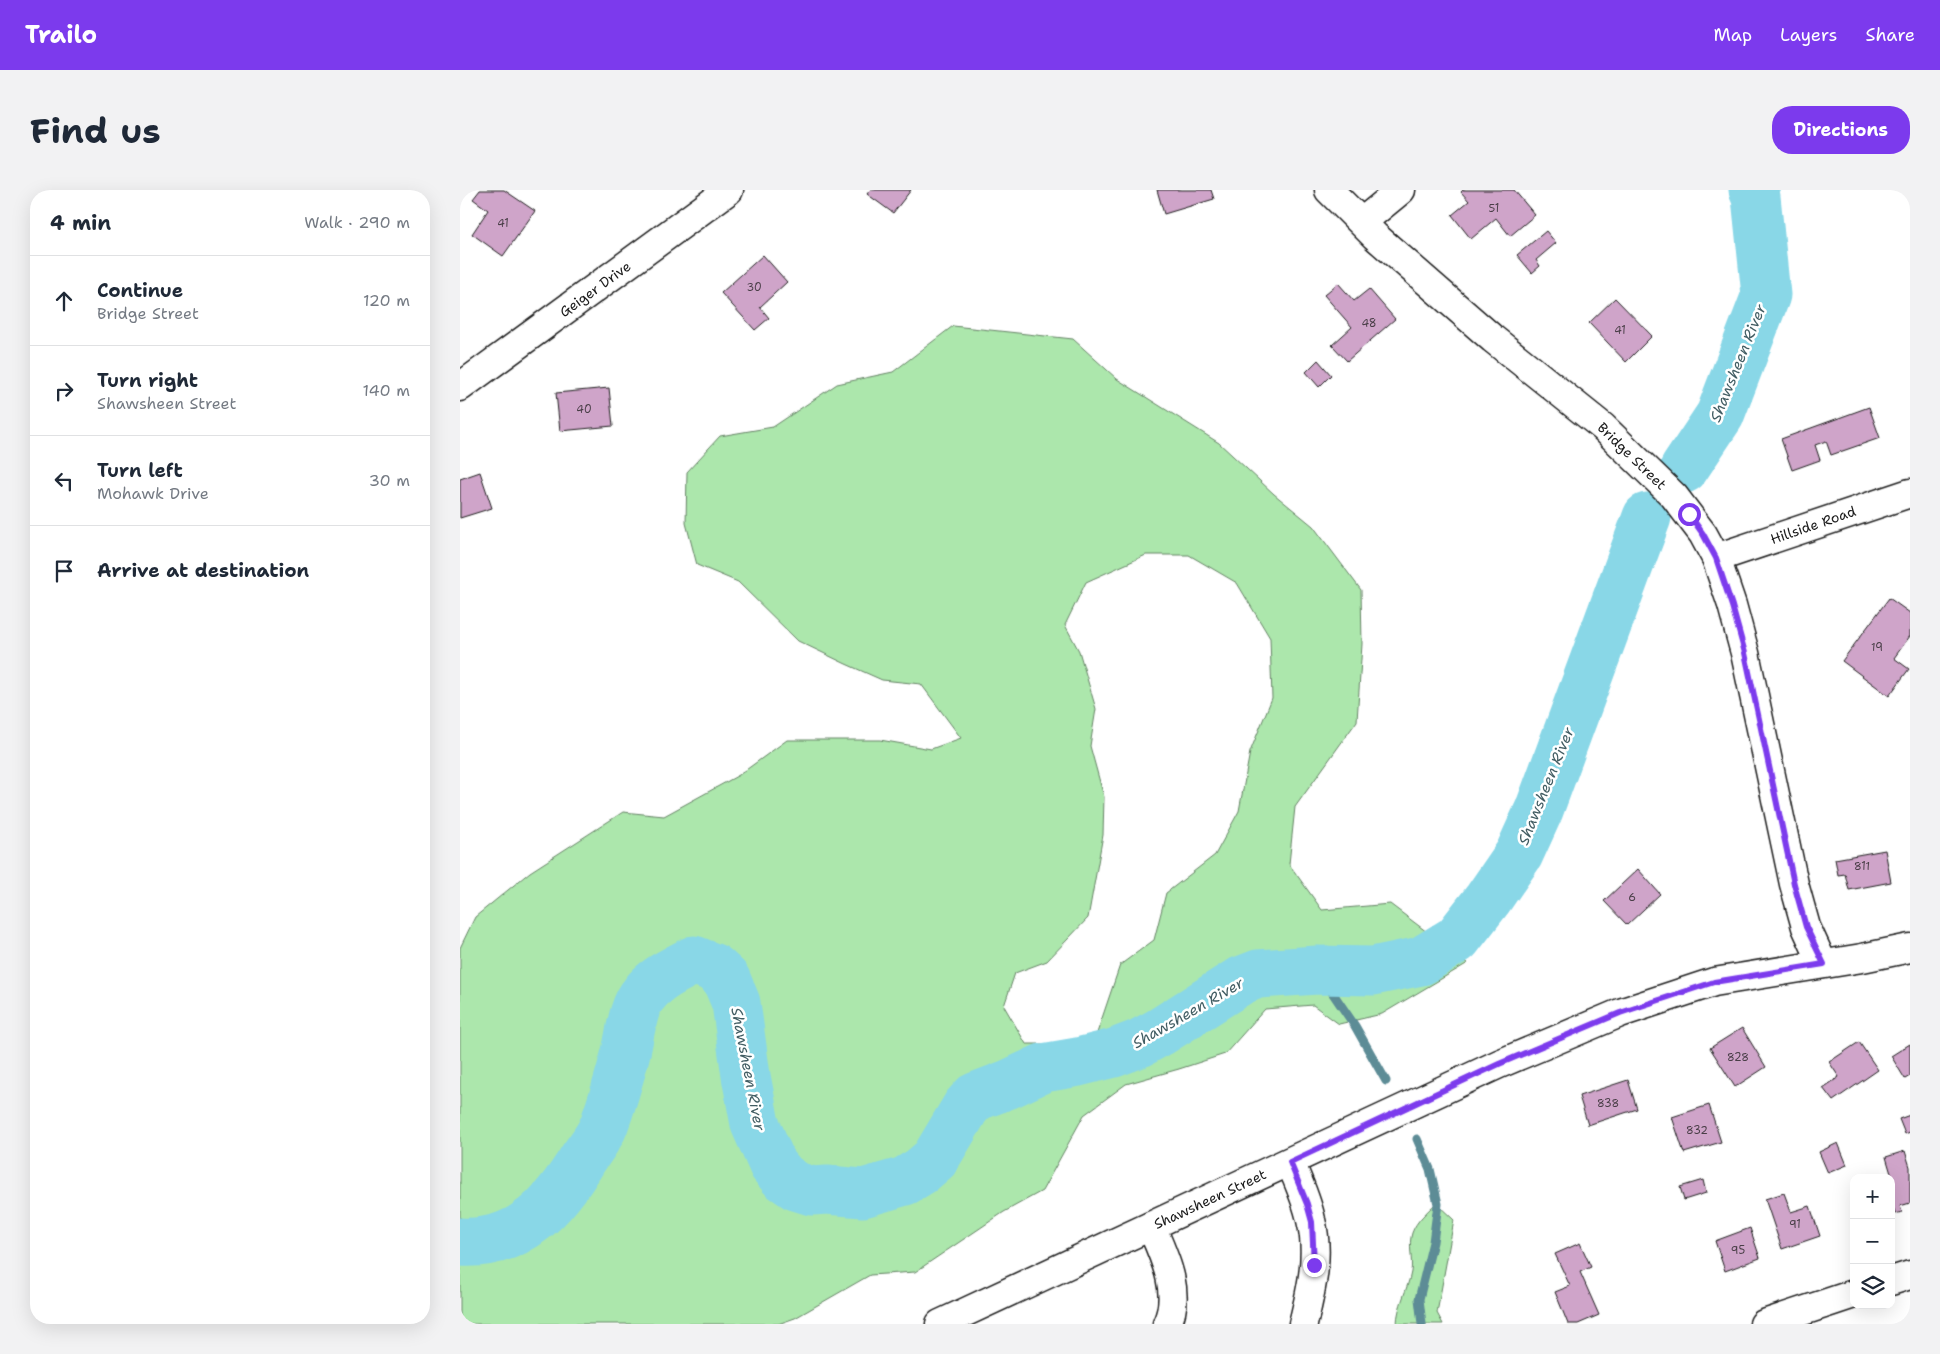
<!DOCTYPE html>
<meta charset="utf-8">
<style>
:root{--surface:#fff;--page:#f2f2f3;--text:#1f2937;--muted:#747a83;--line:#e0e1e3;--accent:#7c3aed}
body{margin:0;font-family:"Shantell Sans",sans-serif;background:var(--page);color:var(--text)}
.controls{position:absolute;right:15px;bottom:15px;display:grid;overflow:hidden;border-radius:10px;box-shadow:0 5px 20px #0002}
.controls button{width:45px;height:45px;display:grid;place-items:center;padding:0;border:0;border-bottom:1px solid var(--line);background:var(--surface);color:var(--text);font:25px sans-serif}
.stop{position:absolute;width:15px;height:15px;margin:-11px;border:4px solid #7c3aed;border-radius:50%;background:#fff}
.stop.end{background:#7c3aed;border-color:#fff;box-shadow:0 1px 5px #0008}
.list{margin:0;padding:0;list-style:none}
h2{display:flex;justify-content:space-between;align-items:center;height:65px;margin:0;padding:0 20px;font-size:21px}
h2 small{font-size:16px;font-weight:400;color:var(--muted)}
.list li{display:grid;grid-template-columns:32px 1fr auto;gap:15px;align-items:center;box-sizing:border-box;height:90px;padding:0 20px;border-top:1px solid var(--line)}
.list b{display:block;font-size:19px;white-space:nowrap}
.list p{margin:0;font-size:16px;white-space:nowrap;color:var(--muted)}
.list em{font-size:16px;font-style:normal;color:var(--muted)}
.icon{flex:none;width:28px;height:28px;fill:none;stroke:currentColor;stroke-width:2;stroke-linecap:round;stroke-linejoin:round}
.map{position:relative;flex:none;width:1450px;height:1134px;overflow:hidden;border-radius:20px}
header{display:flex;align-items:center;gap:30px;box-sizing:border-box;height:70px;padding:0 25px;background:var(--accent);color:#fff}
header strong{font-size:24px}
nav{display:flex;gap:28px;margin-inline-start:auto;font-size:18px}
.intro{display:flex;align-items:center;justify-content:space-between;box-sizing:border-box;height:120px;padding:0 30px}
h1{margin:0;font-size:35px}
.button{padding:12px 22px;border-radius:20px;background:var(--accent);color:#fff;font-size:18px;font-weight:700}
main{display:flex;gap:30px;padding:0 30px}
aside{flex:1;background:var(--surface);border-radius:20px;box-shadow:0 5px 20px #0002}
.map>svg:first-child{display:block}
</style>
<header>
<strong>Trailo</strong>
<nav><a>Map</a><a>Layers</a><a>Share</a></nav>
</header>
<div class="intro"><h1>Find us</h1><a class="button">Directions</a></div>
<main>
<aside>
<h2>4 min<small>Walk · 290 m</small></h2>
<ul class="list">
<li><svg class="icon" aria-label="ahead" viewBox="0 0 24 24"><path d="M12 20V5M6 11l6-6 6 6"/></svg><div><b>Continue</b><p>Bridge Street</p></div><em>120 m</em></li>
<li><svg class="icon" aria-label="right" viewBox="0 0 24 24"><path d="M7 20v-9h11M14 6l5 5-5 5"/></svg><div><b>Turn right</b><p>Shawsheen Street</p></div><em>140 m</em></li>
<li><svg class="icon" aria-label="left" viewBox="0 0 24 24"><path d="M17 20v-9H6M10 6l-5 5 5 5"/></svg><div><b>Turn left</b><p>Mohawk Drive</p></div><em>30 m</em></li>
<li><svg class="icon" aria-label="arrive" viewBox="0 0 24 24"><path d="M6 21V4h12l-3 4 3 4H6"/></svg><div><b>Arrive at destination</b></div></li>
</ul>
</aside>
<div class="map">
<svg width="1450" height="1134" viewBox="0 0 1450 1134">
<rect width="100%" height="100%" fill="#fff"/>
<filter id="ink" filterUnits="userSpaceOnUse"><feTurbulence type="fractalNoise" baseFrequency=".02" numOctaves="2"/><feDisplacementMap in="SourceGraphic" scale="10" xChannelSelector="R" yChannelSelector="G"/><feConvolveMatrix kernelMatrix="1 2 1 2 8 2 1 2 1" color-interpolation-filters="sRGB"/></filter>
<g filter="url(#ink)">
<g fill="#ace7ac" stroke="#648264" fill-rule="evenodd">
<path d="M493,136L613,149L657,189L759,253L814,304L853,336L901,400L902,454L897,531L835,617L829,674L862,720L930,714L1008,773L922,824L879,834L853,815L805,819L765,864L719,879L666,894L624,925L582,1001L544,1022L455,1082L410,1085L335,1128L318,1134H0V758L15,727L70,682L163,622L204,626L279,585L327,550H420L471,559L501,548L461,494L422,490L386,474L338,451L278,392L237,375L226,333L227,282L260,246L313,237L377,194L433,182ZM686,365H729L777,393L810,448L812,508L790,562L779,621L755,665L706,703L694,750L660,775L636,846L609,854H566L544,816L555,783L587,771L628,728L643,645L644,607L630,556L636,519L619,461L605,435L626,392Z"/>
<path d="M976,1013L994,1030L977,1123L983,1134H937C937,1117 948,1099 951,1082C953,1069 948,1055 952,1043C956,1031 967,1022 976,1013Z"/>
</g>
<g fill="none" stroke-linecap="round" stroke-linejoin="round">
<g stroke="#5d8c96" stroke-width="9">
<path d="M857,780L895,836L926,891"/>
<path d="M957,949L970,979L978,1014L973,1052L959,1109L962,1134"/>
</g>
<g stroke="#89d7e7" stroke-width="49">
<path d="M1224,279L1260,225L1306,105L1296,7L1293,0"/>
<path d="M0,1052C61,1056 95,1015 124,967C131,957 140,946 144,935C152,913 159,889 165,866C170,848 172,817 184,804C196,788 216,780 234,770L254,778L266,789L276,813L286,886L295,934L313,975L323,987L336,996L352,1001L367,1000L403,1003L445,991L461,981L475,969L506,917L515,907L549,894L583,878L618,872L654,863L680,853L700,842L780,791L798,784L857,780L913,781L961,771L997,749L1028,709L1059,664L1079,620L1187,327"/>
</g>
</g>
<g fill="#cfa4c9" stroke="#1c1c1c">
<path d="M20,0H44L75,21L43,66L12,44L28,20L13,9Z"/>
<path d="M410,0H451L433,23L407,4Z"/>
<path d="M697,0H751L754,9L704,24Z"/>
<path d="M1003,0H1054L1075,25L1050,46L1036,28L1011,49L992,25L1009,11L1001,2Z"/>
<path d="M1086,41L1096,53L1076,70L1080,76L1072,83L1057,65Z"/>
<path d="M303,65L327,92L300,117L309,128L295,140L261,103Z"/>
<path d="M878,93L894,111L909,99L935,129L887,171L872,155L892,137L864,105Z"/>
<path d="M1155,108L1192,146L1166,172L1129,133Z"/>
<path d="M858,170L871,185L859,197L846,182Z"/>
<path d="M149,198L153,236L100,241L96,203Z"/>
<path d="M1409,217L1420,248L1371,265L1366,251L1355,255L1360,270L1332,280L1321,249Z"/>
<path d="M20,282L32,318L0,328V289Z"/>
<path d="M1429,408L1450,423V446L1434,468L1449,479L1429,506L1382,471Z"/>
<path d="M1425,660L1431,692L1389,700L1385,684L1378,685L1375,669Z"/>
<path d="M1178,679L1200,704L1167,735L1144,711Z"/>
<path d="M1282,838L1306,877L1275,897L1250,858Z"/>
<path d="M1399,852L1418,880L1373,911L1363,898L1379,887L1369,872Z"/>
<path d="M1450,854V886L1445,889L1431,866Z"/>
<path d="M1168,890L1177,919L1128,935L1119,906Z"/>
<path d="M1249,915L1261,952L1224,963L1212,927Z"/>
<path d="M1450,925V942L1445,944L1439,929Z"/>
<path d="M1378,953L1387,975L1368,983L1359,962Z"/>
<path d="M1445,961L1450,977V1013L1440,1016L1442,1022L1435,1024L1434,1019L1431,1020V988H1429L1432,987L1426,967Z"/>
<path d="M1243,990L1246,1003L1224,1010L1220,997Z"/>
<path d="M1324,1003L1331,1022L1350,1016L1360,1046L1322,1059L1305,1009Z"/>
<path d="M1290,1038L1300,1068L1265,1081L1255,1051Z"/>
<path d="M1120,1053L1131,1077L1120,1082L1139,1125L1118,1134H1108L1095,1102L1110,1096L1095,1064Z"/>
</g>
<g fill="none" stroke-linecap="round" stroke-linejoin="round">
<g stroke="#1c1c1c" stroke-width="31">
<g id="minor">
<path d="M902,32L941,0"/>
<path d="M0,197L269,0"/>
<path d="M1256,368L1450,303"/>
<path d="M830,972C838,991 847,1010 851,1030C860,1065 851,1101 843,1134"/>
<path d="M691,1036C704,1066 722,1102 707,1134"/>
<path d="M1431,1091L1450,1085"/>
<path d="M1304,1134L1394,1104"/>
</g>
</g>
<g stroke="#1c1c1c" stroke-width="31">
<path id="tertiary" d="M869,0L915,46L1033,149L1143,237L1214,306L1243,344L1256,368L1272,415L1285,463L1334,694L1346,737L1363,774"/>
</g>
<g stroke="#1c1c1c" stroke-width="31">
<path id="secondary" d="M480,1134L1039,874L1160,823L1254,792L1402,768L1450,758"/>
</g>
<use href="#minor" stroke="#fff" stroke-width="28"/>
<use href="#tertiary" stroke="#fff" stroke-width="28"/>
<use href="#secondary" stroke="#fff" stroke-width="28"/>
</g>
</g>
<g fill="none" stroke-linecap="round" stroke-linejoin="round" filter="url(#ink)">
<path stroke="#7c3aed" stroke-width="6" d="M854,1075L852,1032L847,1014L830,972L1039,874L1160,823L1254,792L1364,774L1346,737L1334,694L1285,463L1272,416L1256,368L1243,344L1229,324"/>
</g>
<g text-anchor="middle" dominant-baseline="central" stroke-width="5" stroke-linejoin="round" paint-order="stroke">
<g font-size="11" fill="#493e47">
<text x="1034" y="18">51</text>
<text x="43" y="33">41</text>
<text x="294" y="97">30</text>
<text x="909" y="133">48</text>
<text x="1160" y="140">41</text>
<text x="124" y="219">40</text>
<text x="1417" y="457">19</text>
<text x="1402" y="676">811</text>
<text x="1172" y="707">6</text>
<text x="1278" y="867">828</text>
<text x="1148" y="913">838</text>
<text x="1237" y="940">832</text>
<text x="1335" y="1034">91</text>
<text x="1278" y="1060">95</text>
</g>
<g font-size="14" fill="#1c1c1c" stroke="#fff">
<text transform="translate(135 99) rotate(-36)">Geiger Drive</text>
<text transform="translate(1172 266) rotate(44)">Bridge Street</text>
<text transform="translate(1353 335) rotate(-19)">Hillside Road</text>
<text transform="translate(750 1009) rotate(-25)">Shawsheen Street</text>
</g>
<g font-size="15" font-style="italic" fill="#425d63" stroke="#fff">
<text transform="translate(1278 173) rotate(-68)">Shawsheen River</text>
<text transform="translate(1086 596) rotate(-68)">Shawsheen River</text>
<text transform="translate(728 823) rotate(-30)">Shawsheen River</text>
<text transform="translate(288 879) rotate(79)">Shawsheen River</text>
</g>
</g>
</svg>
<div class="controls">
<button>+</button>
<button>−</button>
<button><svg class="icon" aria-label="layers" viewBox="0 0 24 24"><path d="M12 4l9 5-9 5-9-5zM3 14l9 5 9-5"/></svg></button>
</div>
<div class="stop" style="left:1229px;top:324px"></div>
<div class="stop end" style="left:854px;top:1075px"></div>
</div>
</main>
